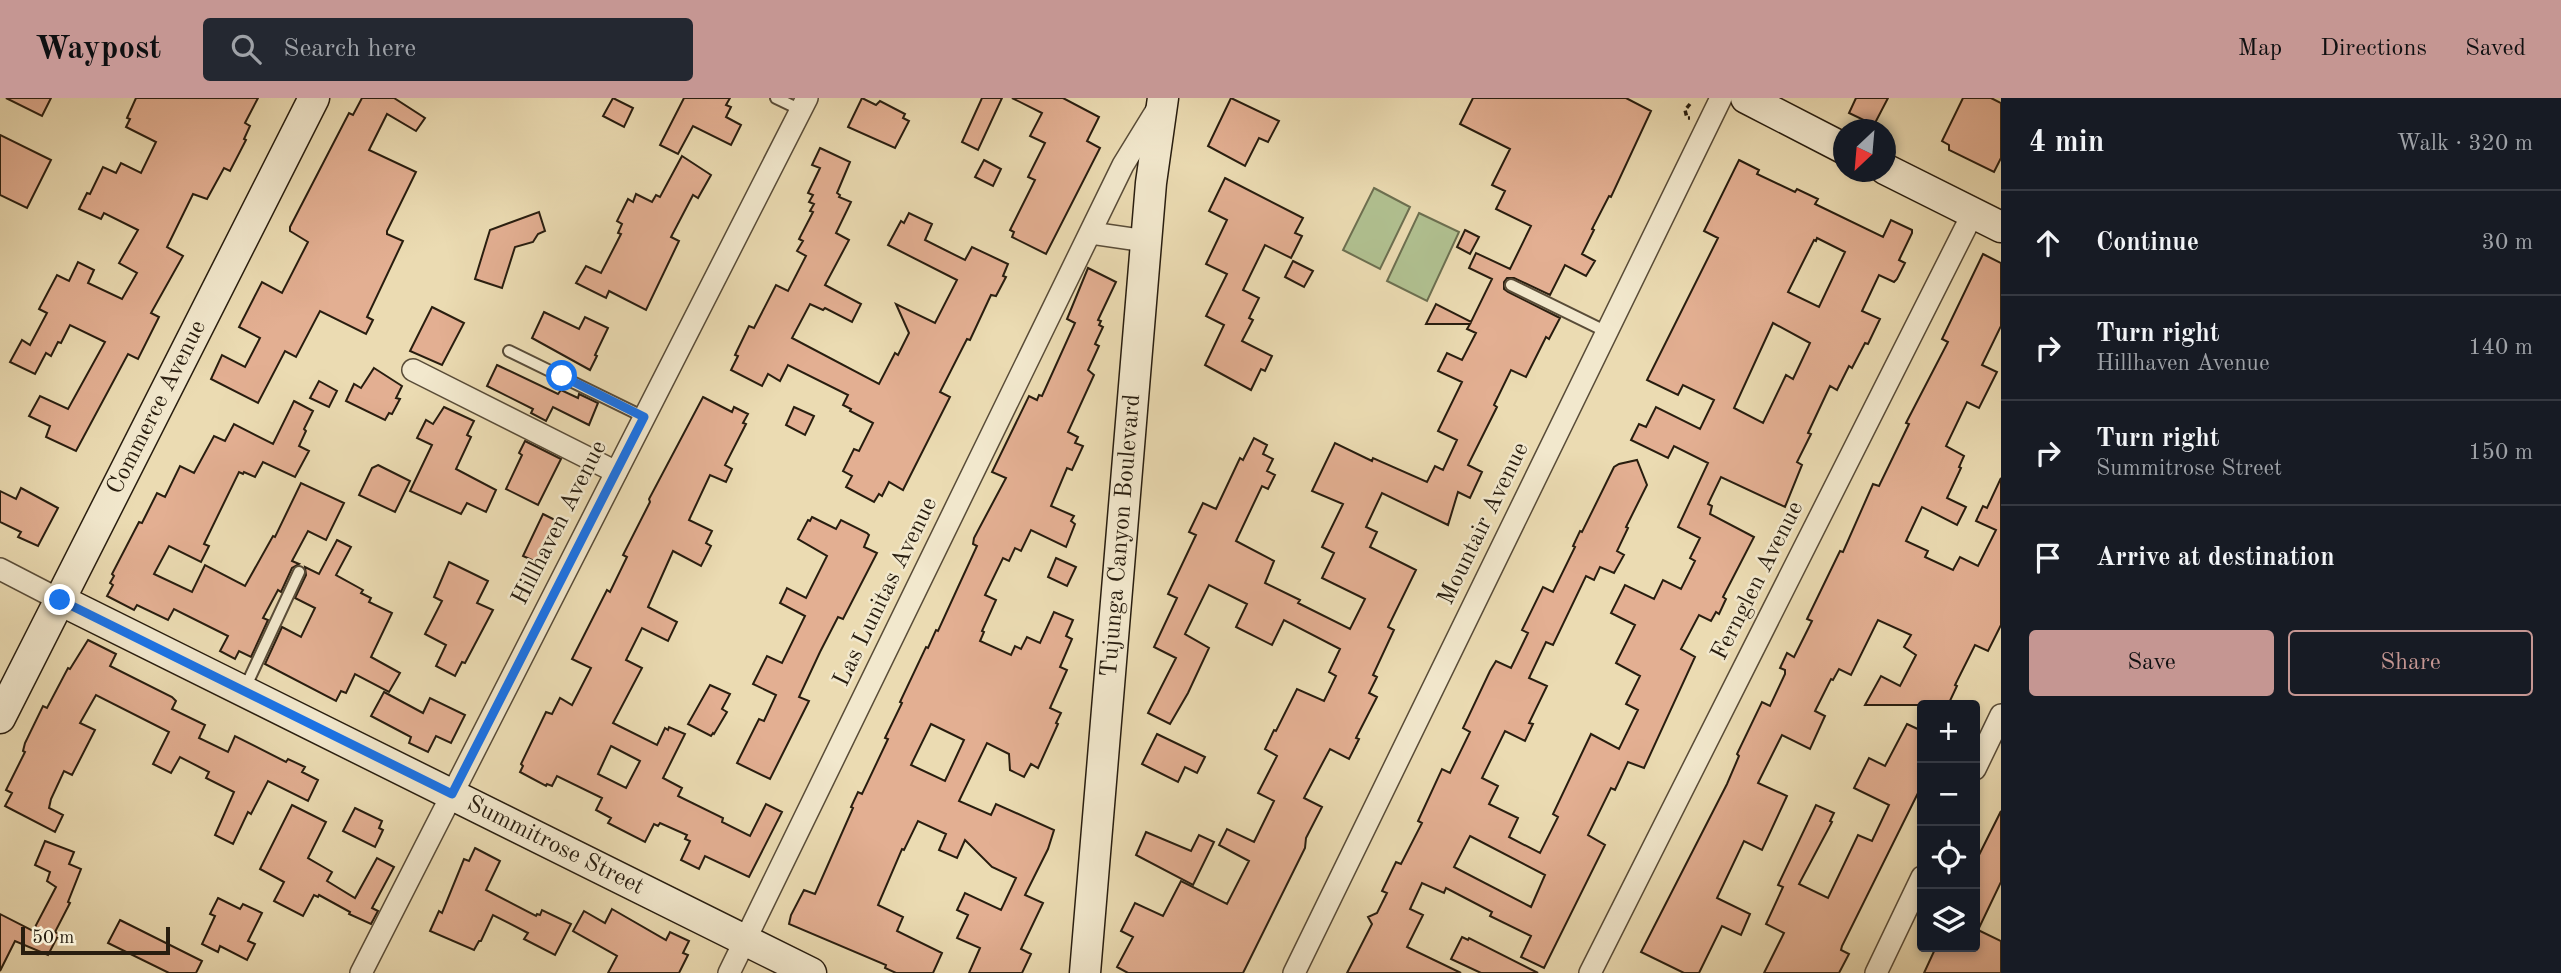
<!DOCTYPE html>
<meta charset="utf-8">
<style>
:root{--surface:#171b24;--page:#242831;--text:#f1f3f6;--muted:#9ea1a6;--line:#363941;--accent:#c59692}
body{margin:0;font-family:"Old Standard TT",serif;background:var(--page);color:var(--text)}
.controls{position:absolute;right:21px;bottom:21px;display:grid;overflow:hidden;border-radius:7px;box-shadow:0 4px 10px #0003}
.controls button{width:63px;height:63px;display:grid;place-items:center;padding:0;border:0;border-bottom:2px solid var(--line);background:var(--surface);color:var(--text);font:35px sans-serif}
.compass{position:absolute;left:1833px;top:21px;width:63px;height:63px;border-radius:50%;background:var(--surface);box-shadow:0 4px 10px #0003;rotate:206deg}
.scale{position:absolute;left:21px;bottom:18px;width:149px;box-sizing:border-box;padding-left:7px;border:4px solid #281d0f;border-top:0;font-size:19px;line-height:24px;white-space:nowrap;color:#281d0f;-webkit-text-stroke:5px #f2e8cd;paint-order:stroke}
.stop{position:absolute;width:21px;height:21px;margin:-16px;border:5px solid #1a73e8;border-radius:50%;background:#fff}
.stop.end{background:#1a73e8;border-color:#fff;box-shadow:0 2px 7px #0008}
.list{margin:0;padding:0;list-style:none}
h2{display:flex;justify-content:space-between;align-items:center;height:91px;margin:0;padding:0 28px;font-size:30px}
h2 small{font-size:23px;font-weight:400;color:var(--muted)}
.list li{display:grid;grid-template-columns:46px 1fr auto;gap:21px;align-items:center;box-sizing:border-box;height:105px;padding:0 28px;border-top:2px solid var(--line)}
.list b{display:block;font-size:26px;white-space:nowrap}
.list p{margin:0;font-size:23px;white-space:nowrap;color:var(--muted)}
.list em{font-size:23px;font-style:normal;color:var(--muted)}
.actions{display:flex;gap:14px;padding:21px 28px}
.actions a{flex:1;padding:16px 0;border:2px solid var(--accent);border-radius:7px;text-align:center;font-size:24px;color:var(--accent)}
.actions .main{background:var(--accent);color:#111}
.icon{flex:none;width:38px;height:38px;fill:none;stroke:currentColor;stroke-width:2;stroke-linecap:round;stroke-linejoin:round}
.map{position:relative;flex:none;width:2001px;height:875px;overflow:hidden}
header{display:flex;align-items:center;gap:42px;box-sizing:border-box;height:98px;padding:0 35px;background:var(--accent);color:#111}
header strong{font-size:33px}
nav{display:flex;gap:38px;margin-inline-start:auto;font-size:24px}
.search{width:490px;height:63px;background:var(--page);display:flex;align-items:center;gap:18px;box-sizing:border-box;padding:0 24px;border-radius:7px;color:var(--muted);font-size:26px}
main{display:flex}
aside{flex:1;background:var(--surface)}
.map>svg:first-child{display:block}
</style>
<header>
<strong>Waypost</strong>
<div class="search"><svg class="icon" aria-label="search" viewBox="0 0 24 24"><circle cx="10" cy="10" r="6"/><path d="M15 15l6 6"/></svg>Search here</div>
<nav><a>Map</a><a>Directions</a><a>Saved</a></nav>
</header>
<main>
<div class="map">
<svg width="2001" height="875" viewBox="0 0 2001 875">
<rect width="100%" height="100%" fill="#ebdbb2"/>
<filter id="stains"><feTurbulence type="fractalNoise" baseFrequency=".00286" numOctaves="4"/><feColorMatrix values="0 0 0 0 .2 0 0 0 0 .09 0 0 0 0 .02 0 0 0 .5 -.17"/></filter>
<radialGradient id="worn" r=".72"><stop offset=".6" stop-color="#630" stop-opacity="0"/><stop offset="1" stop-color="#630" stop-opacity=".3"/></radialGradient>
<g fill="#b1c191" stroke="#6c6f50" stroke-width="2">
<path d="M1374,90L1410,109L1380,171L1343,152Z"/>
<path d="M1419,115L1459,134L1427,203L1387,183Z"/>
</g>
<g fill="#e3af92" stroke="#281d0f" stroke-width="2" fill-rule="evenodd">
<path d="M6,0H51L42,18Z"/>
<path d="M136,0H258L245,25L250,28L244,41L246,42L230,73L224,70L207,101L193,96L167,149L183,158L151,215L159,219L138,261L128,256L76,353L46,339L50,328L29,318L40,298L68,311L105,244L70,227L61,245L58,244L51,258L46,255L35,276L10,264L22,242L30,247L47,215L39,211L57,177L69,183L78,164L94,172L88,185L122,201L137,175L119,165L138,132L104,115L101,121L79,111L87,95L90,96L103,69L116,75L121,65L141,75L156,44L126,29L130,21L127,20Z"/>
<path d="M362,0H394L425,20L416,33L387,16L369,52L416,74L387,133V136L403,143L367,219L373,222L366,236L320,213L296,259L285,253L258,305L211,281L222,257L245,269L260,240L239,229L262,184L282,195L308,144L290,133V129L349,15L353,17Z"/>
<path d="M613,0L633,10L624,29L603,18Z"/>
<path d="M684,0H730L726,7L731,9L726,19L741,27L731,47L693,28L678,56L660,47Z"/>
<path d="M862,0L876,7L880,3L905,16L903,20L909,23L895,50L848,29Z"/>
<path d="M982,0H1002L978,52L962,44Z"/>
<path d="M1012,0H1063L1099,19L1087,43L1100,50L1046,156L1012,139L1014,134L1010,132L1035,82L1028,79L1045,45L1030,38L1042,15Z"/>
<path d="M1231,0L1279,23L1268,44L1259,40L1245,68L1208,48Z"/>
<path d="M1473,0H1626L1651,13L1611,99L1609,98L1592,131L1594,132L1582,156L1595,163L1586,178L1565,167L1550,197L1514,180H1507L1504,184V191L1508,194L1560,220L1549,241L1546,239L1526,279L1511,272L1494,307L1497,309L1468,367L1482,374L1470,400L1458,394L1448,427L1382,395L1366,429L1377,434L1370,449L1416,472L1388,529L1394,532L1373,577L1377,579L1369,595L1377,599L1356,640L1359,641L1349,661L1330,651L1304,700L1322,709L1306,740L1305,750L1243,875H1128L1117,869L1133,839L1121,833L1135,805L1163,818L1181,783L1227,806L1249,763L1219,747L1227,731L1254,744L1274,703L1258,695L1277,658L1265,651L1274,632L1276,633L1297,591L1324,603L1336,578L1329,574L1340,551L1284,522L1272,547L1236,529L1247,506L1209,487L1185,536L1209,550L1188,595L1170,626L1148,615L1176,560L1154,549L1177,500L1168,496L1196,437L1189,434L1203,405L1216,411L1240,360L1243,362L1254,340L1267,347L1263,356L1273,361L1267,373L1275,377L1268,391L1262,388L1236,443L1274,463L1265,485L1300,502L1298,505L1350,531L1365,501L1322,480L1334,455L1322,449L1343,406L1312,393L1335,345L1372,363L1373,360L1427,384L1435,368L1443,372L1457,342L1438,333L1462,284L1438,273L1447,255L1462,262L1476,235L1467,231L1470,226H1426L1436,206L1471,224L1492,181L1469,170L1476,155L1510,171L1531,128L1496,111L1505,93L1492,87L1510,51L1460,26Z"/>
<path d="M1856,0H1888L1874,27L1849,15Z"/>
<path d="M1963,0H1991L2001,5V60L1994,74L1949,52V47L1942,43Z"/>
<path d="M0,37L51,62L27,110L0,97Z"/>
<path d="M820,50L850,64L837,95L840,97L839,99L851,104L836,135L849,142L825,187L861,206L852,224L825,210L823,212L810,206L792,240L879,286L895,255L898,257L909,235L896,206L935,225L957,182L888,147L901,123L904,125L909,115L932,126L925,142L965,162L972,149L1008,166L1003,178L1006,179L996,198L991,197L970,242L967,241L940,294L950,299L903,392L889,384L882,398L879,396L874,404L846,389L852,378L843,373L854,351L859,353L873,325L850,313L851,311L843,307L848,297L788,267L780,283L768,276L762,288L731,272L738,258L735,257L749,228L754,230L776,187L788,193L806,158L797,153L803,143L799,141L813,114L810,113L814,106L809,104L813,97L808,95L820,70L812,67Z"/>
<path d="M682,58L711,77L698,100L693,97L671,139L679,143L646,212L609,193L606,200L576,185L586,168L601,175L621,136L618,135L622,126L617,123L628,101L633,104L636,96L652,104L656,97L660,99Z"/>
<path d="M984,62L1001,71L993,88L975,79Z"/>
<path d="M1739,62L1759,72L1757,76L1795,94L1797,91L1818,101L1815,106L1883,139L1891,122L1912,132V135L1899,162L1905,165L1897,181L1894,184L1879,177L1862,213L1880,221L1868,246L1865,245L1852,270L1849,268L1837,292L1830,288L1808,335L1811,336L1797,364L1802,367L1785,409L1721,379L1708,406L1712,408L1710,416L1754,439L1723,499L1726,501L1719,516L1716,514L1711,523L1699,517L1681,551L1695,559L1644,670L1628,664L1615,692L1611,690L1588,737L1605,747L1544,870L1521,859L1531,838L1490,818L1492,814L1446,790L1444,795L1422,785L1410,811L1423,817L1407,849L1461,875H1347L1372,826L1368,819L1377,815L1387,795L1382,793L1396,764L1401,766L1422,725L1418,723L1442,671L1450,675L1470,634L1463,630L1490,573L1496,563L1511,570L1528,535L1522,532L1543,489L1553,494L1575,449L1573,448L1580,433L1582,434L1614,369L1619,366L1637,362L1647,387L1626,429L1628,430L1617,453L1624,457L1614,475L1600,469L1594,482L1586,478L1553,547L1546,544L1529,580L1547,588L1529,625L1533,626L1525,643L1505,633L1482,680L1498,688L1489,706L1518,720L1509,739L1540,755L1558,719L1553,716L1591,636L1619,651L1638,612L1626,606L1640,578L1616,565L1635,527L1611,515L1625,487L1654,501L1663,482L1681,491L1695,463L1690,460L1700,440L1678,429L1708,365L1674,348L1668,360L1631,342L1639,326L1646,329L1656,309L1700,331L1714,302L1683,287L1678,297L1647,282L1718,140L1704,133ZM1817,140L1845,154L1819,209L1788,194L1814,142L1816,143ZM1773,225L1810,245L1793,281L1786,277L1763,325L1734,310ZM1470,738L1545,777L1531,809L1454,769Z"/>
<path d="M1225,80L1303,120L1295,135L1302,138L1291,160L1265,147L1243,192L1259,200L1249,220L1253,222L1242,243L1272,258L1265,273L1261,271L1251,292L1205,267L1224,227L1206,218L1227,176L1206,166L1227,122L1209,113Z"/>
<path d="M539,114L545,133L538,136L533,144L515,149L502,190L475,181L490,132Z"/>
<path d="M1465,132L1479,139L1470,156L1457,149Z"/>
<path d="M1983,156L2001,165V228L1982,267L1997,274L1979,310L1967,304L1946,348L1964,358L1959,369L1961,370L1947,400L1966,409L1957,427L1922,409L1906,443L1928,453L1925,459L1953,472L1960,459L1978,468L1996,432L1976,423L1983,408L1987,410L2001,380V527L1988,553L1975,547L1955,587L1957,588L1948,607H1865L1881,578L1900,588L1916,557L1904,549L1911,537L1878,522L1851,577L1839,571L1833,582L1831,581L1815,613L1825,618L1810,651L1782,637L1758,685L1787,698L1762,752L1744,743L1717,800L1750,816L1741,837L1722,828L1699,875H1684L1641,854L1727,686L1739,658L1737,656L1762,604L1770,608L1785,576V572L1780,570L1787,555L1794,559L1812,523L1807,521L1840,453L1843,454L1873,386L1879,388L1909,326L1906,325L1948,244L1942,241Z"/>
<path d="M1293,163L1313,173L1304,189L1285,179Z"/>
<path d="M1088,170L1116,184L1098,222L1101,223L1099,227L1103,229L1095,246L1099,248L1088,272L1094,277L1068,334L1078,339L1075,345L1083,348L1072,372L1067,370L1051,408L1074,418L1071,423L1075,426L1066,449L1031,432L1021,453L1015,450L1009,463L1003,460L985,497L996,502L982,533L984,534L980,543L1011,557L1015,548L1021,551L1027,539L1040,545L1054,514L1073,522L1066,538L1072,541L1060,569L1067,572L1050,610L1061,615L1056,625L1058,626L1038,670L1031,666L1024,679L1010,672L1009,656L987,645L959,703L991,717L996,706L1054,732L1048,751L1025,797L1043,805L1021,851L1031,856L1022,875H969L980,850L957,840L968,817L957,812L965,795L1001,812L1016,780L992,769L965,742L957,760L939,752L946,736L918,723L904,752L902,751L878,807L903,819L897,833L942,855L933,875H896L885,870L886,867L789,826L791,817L804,792L815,796L853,710L851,709L858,694L862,696L888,641L885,640L902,605L900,604L926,549L928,550L936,532L938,533L959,487L977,448L973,446L974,440L1006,380L992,374L1029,298L1037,302L1039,297L1042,298L1075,225L1067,221ZM931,626L964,642L945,683L911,667Z"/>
<path d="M432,209L464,225L442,267L410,253Z"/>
<path d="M544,214L579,231L585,219L608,230L595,257L597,258L590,272L532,240Z"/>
<path d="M497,267L558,296L561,292L578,300L579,296L598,305L589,327L553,309L546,323L531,315L533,311L487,288Z"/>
<path d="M374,270L402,288L396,300L400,301L392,316L389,315L385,322L346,303L354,286L361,290Z"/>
<path d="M319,283L337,293L329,309L310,300Z"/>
<path d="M703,299L732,314L734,309L748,316L743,325L746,326L725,367L732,371L726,384L710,377L689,422L712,433L706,445L711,448L701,468L673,453L648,509L677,524L668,543L642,530L626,562L642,570L613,625L657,647L665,630L668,632L669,629L685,636L663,680L682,690L678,698L723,720L722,724L750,738L766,706L782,714L749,779L705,758L699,771L681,762L690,743L685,741L687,737L660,725L658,728L654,726L645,744L608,725L611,720L596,712L602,700L557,678L552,688L547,686L546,688L520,674L523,668L521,666L546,614L552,616L560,600L572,607L591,570L572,561L607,492L610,494L627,459L623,457L650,404L649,401ZM611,648L640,663L626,690L598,676Z"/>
<path d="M294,303L313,313L304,331L306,333L299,348L309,353L295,379L263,364L255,379L244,374L243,376L239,374L204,446L209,448L201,464L169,448L154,476L192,494L205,467L245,488L273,438L275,439L301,385L344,405L326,442L308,433L292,463L299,466L292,470L281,494L278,492L263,520L268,522L251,559L239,553L235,561L220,553L228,538L174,511L168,522L137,507L134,512L107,498L113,487L110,485L114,478L112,476L139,424L142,425L157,395L165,399L180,368L194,375L214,338L225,343L234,326L273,346Z"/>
<path d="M444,309L474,323L467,337L471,339L456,371L496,392L486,414L467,405L461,416L410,393L432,347L417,340L426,322L433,326Z"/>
<path d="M794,309L814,318L805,337L786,327Z"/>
<path d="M525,343L561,361L538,407L506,391L522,357L519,355Z"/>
<path d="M378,367L410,383L395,414L359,397L372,370Z"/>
<path d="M21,390L58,410L38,448L18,439L21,434L0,424V393L16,401Z"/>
<path d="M543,416L561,425L543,467L523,458Z"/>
<path d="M812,419L836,431L841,422L867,435L869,437L864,449L877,455L843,521L838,519L820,554L799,599L809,603L770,681L737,665L759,621L764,623L776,597L753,586L767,558L782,565L805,518L780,505L787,490L806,500L827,458L798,441L808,422L810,423Z"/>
<path d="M337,442L351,449L336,477L363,492L361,495L371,500L369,504L392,515L371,559L400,575L389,594L355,576L346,595L341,593L336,603L265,566L282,529L301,539L315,510L295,500L306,477L305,469L319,476Z"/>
<path d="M1056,460L1076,469L1067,488L1048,479Z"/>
<path d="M449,464L488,483L477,505L493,512L465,565L462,564L455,578L436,568L446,547L425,536L442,503L434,499Z"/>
<path d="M88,542L116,556L110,568L172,599L176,603L172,611L205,627L199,640L228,654L235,638L286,664L288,661L305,669L302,674L318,682L308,703L268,683L251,716L248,714L233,746L215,737L234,694L206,680L209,674L180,659L171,675L153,666L169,634L96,597L80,625L95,632L72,677L64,673L51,701L49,710L63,717L55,734L5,708L12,695L6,692L25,654L23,653L25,645L43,608L47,610L68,570L70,571Z"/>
<path d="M710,587L730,596L722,611L727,614L714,636L713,635L711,638L688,626Z"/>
<path d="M384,594L423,615L430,600L465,617L451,645L436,638L428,654L409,645L411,639L371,618Z"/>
<path d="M1907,626L1922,633V687L1842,848L1841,852L1849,856L1839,875H1764L1784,835L1766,826L1783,789L1778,787L1816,707L1834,715L1830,723L1832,724L1799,786L1828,800L1858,737L1872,743L1889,707L1854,690L1869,660L1885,668Z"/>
<path d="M1157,636L1205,659L1197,675L1185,669L1178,684L1142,666Z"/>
<path d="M292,707L326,724L308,760L332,774L327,783L355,800L377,760L394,769L372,810L378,813L371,826L349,816L350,814L319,797L318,799L314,797L303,818L274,803L284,784L260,771Z"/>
<path d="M355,710L382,723L379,730L383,732L375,749L343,733Z"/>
<path d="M2001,713V784L1978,832L2001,843V875H1924L1936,849H1975V765Z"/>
<path d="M1146,734L1191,753L1199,737L1214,744L1193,787L1136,757Z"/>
<path d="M45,743L74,754L69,766L81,771L68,804L70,805L55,834L59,836L48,857L15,843L0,873V816L33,833L56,789L47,783L50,774L35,767Z"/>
<path d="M475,750L500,763L486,792L536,818L537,816L540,817L542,812L571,826L555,857L524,841L528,835L493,817L481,843H479L474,852L430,833L439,813L442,815L464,761L469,763Z"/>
<path d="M218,800L240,811L243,806L262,815L248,843L255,846L247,862L220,848L218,854L202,846L215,818L210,816Z"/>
<path d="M612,811L666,842L670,834L689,843L683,855L688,857L679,875H608L617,858L573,833L584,813L605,825Z"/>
<path d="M120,822L202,863L196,875H169L108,845Z"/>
<path d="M1462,839L1468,842L1469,840L1538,875H1481L1451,861Z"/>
</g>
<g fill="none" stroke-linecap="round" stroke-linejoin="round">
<g stroke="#594c38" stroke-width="14">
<g id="lane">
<path d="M776,0L801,12"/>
<path d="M1511,187L1607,234"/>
<path d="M509,253L644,319"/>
<path d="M245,590L299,474"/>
</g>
</g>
<g stroke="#594c38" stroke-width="24">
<g id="street">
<path d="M1091,135L1146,143"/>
<path d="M413,272L616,374"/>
<path d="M0,471L60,502"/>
<path d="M1975,671L2001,617"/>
<path d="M361,875L807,0"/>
<path d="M729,875L1123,67L1158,10"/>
<path d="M1294,875L1721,0"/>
<path d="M1590,875L1973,115"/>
<path d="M1876,875L1922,779"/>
</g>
</g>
<g stroke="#281d0f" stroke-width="33">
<g id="secondary">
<path d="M1746,0L1843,50"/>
<path d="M1885,71L2001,129"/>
<path id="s1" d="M60,502L811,875"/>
<path id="s2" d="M0,620L314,0"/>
<path id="s3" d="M1085,875L1151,85L1163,0"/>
</g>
</g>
<path stroke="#281d0f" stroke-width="3.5" stroke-dasharray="5 3.5" stroke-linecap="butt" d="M1690,6L1685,12L1687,20H1690"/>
<use href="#lane" stroke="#f2e8cd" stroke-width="10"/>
<use href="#street" stroke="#f2e8cd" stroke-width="21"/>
<use href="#secondary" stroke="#f2e8cd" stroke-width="30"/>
</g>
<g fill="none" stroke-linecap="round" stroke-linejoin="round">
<path stroke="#1a73e8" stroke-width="9" d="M60,502L452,696L644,319L562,278"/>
</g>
<g text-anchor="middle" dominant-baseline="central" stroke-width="5" stroke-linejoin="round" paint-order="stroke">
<g font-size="24" fill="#281d0f" stroke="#f2e8cd">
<text stroke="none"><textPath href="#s2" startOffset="348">Commerce Avenue</textPath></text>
<text transform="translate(560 425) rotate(-63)">Hillhaven Avenue</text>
<text transform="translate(1484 426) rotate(-64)">Mountair Avenue</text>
<text stroke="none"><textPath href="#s3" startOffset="439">Tujunga Canyon Boulevard</textPath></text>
<text transform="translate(1758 483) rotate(-63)">Fernglen Avenue</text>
<text transform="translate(886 494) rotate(-64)">Las Lunitas Avenue</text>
<text stroke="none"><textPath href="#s1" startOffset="553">Summitrose Street</textPath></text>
</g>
</g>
<rect width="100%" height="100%" filter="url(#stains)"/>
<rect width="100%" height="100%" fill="url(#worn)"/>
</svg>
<div class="controls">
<button>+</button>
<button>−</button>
<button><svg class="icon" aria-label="locate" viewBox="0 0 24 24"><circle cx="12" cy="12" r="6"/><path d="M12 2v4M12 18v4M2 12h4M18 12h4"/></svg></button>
<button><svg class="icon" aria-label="layers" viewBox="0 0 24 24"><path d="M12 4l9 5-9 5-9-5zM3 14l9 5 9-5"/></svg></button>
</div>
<svg class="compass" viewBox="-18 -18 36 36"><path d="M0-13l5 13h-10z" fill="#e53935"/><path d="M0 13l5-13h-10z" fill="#9ea1a6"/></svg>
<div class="scale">50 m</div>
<div class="stop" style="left:562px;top:278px"></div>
<div class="stop end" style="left:60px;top:502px"></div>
</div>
<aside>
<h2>4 min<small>Walk · 320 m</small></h2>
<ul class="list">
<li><svg class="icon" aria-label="ahead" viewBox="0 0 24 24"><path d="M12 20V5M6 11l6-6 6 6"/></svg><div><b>Continue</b></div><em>30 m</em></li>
<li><svg class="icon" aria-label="right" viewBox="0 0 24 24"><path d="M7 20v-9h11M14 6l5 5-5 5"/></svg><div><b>Turn right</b><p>Hillhaven Avenue</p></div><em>140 m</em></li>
<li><svg class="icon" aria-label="right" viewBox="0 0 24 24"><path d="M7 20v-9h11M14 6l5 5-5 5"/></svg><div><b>Turn right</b><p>Summitrose Street</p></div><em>150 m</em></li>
<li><svg class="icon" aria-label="arrive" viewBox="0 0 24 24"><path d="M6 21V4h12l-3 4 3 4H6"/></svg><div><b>Arrive at destination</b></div></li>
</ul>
<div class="actions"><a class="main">Save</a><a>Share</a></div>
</aside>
</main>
